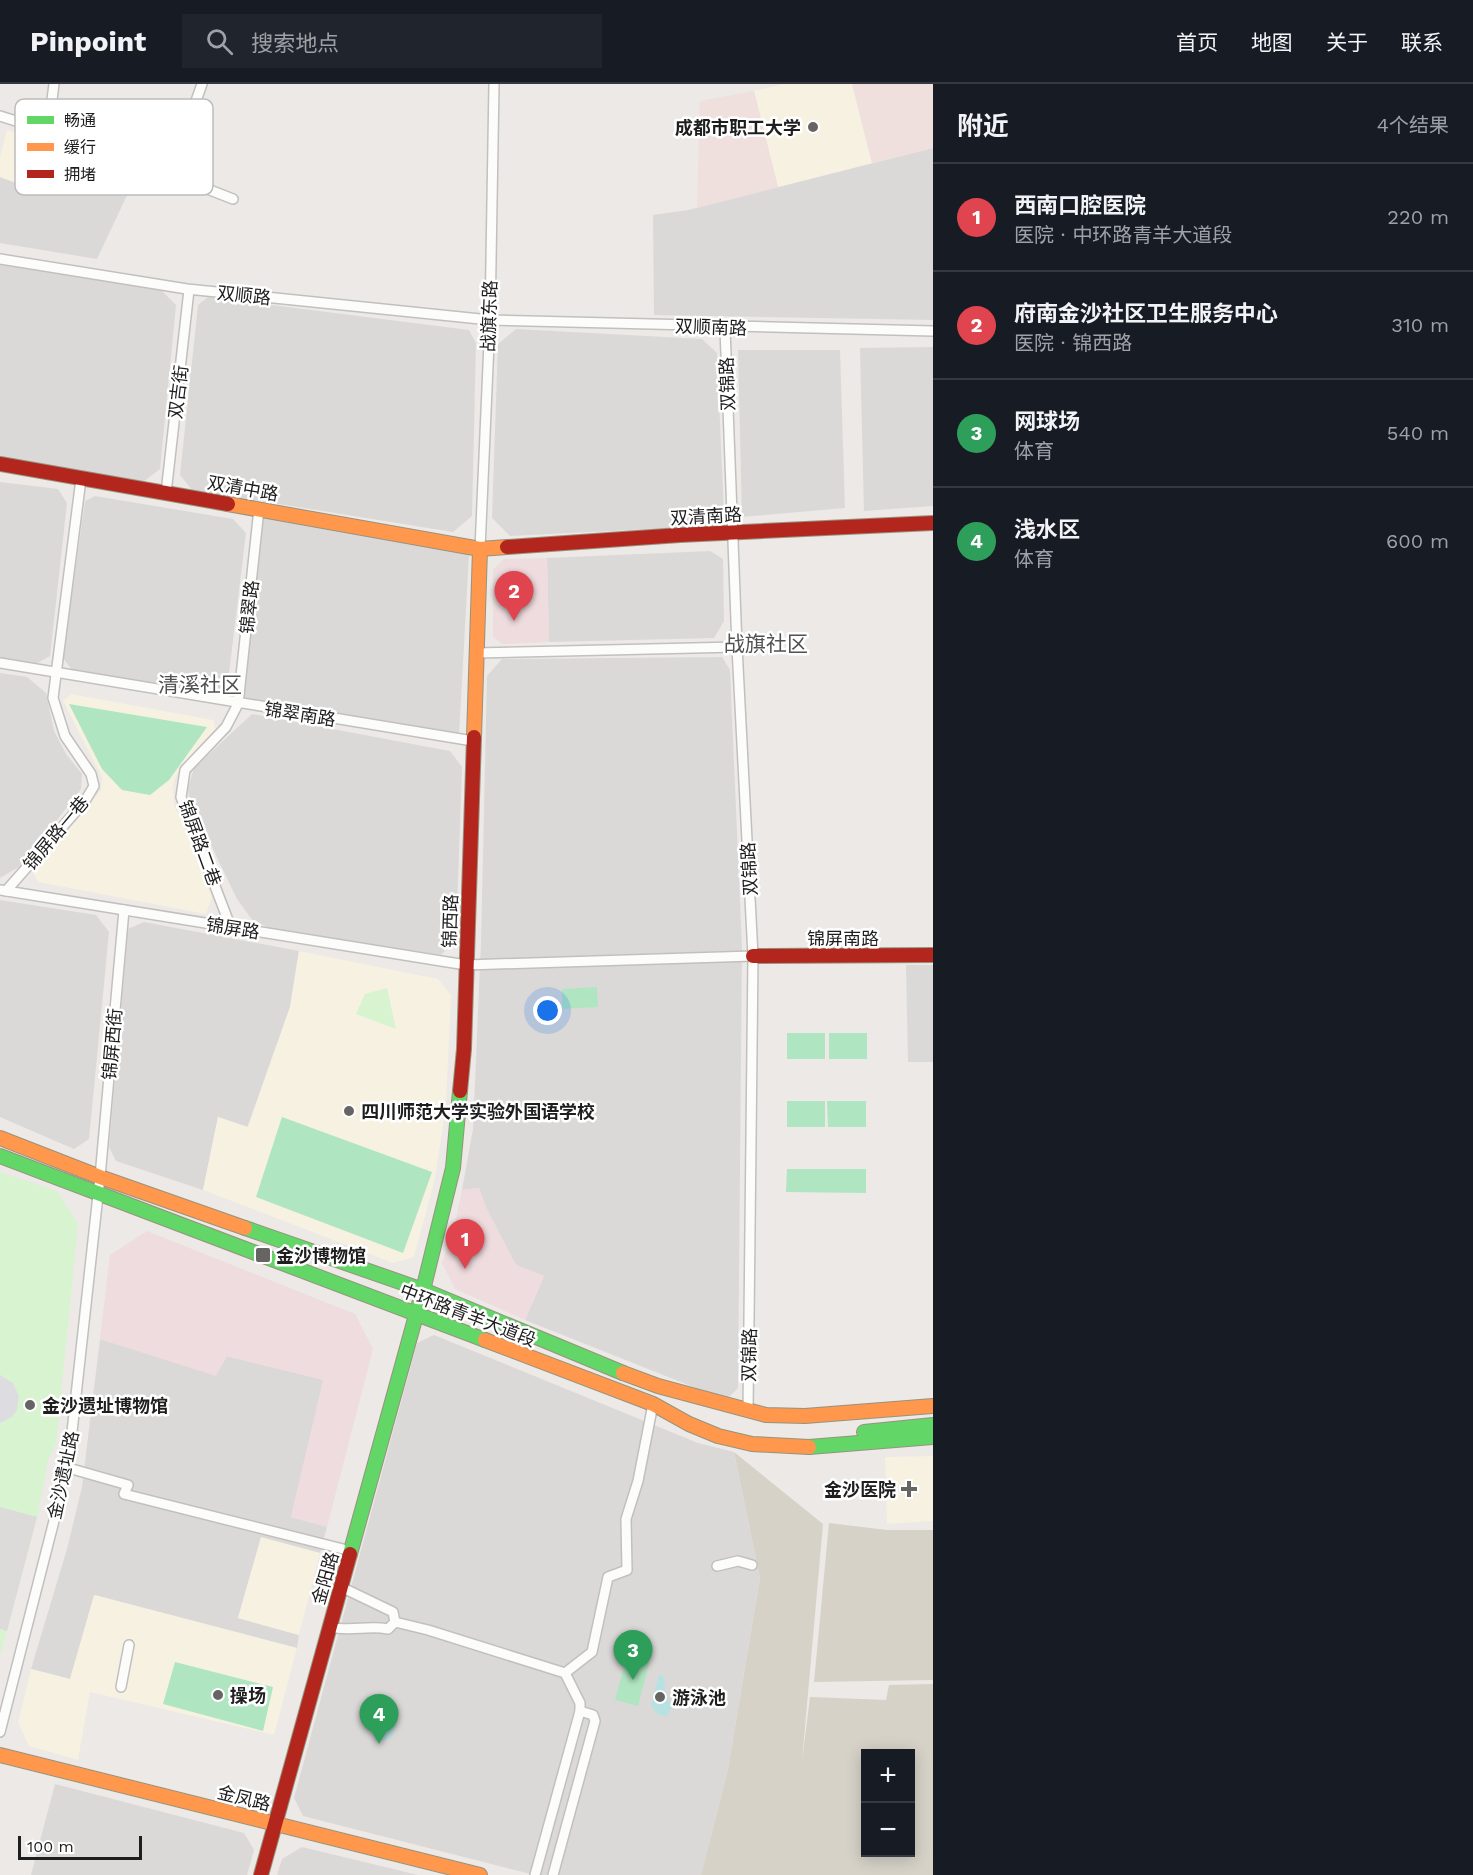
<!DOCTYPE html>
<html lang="zh">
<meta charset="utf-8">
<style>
:root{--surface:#171b24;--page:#20242c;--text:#f1f3f6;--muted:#9ea1a6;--line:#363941;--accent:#b2b3b4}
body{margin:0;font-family:"Work Sans","Noto Sans SC",sans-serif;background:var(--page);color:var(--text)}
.controls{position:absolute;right:18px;bottom:18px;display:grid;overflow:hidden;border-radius:0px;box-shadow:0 3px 15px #0003}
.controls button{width:54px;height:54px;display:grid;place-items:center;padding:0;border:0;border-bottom:2px solid var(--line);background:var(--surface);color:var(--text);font:30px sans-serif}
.scale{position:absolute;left:18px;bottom:15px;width:124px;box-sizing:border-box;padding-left:6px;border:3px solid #1e1e1e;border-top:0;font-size:16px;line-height:21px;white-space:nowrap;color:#1e1e1e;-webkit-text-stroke:4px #fff;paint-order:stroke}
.you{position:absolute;left:548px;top:927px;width:21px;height:21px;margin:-15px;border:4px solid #fff;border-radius:50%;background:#1a73e8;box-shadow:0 0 0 9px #1a73e833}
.badge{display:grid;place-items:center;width:39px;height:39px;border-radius:50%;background:var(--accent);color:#fff;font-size:20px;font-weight:700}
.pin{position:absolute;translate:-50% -50px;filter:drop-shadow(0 2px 3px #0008)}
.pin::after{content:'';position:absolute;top:32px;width:21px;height:18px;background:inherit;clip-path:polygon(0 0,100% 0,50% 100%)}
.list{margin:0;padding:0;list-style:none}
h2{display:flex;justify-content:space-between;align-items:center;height:78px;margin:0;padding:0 24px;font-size:26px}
h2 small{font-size:20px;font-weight:400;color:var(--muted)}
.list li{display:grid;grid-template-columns:39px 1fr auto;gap:18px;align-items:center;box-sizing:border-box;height:108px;padding:0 24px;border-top:2px solid var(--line)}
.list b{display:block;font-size:22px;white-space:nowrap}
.list p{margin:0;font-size:20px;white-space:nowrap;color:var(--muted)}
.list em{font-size:20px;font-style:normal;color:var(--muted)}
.icon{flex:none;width:33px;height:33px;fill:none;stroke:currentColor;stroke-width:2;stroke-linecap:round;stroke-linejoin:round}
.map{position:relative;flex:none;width:933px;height:1791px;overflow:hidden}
header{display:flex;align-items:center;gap:36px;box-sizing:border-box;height:84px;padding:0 30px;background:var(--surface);border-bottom:2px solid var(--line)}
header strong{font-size:28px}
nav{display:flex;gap:33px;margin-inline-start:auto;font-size:21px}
.search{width:420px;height:54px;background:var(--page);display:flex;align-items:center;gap:15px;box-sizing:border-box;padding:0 21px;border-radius:0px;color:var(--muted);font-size:22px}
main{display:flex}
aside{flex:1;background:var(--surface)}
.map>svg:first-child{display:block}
</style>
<header>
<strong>Pinpoint</strong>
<div class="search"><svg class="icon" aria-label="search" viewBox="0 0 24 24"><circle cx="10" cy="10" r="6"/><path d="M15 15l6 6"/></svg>搜索地点</div>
<nav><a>首页</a><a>地图</a><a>关于</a><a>联系</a></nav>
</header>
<main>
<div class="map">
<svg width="933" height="1791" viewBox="0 0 933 1791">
<rect width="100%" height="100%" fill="#ece9e6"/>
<g fill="#dbd9d8">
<path d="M53,61L136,92L97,175L0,159V93L27,102Z"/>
<path d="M933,64V236L654,231L653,131L688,126Z"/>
<path d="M0,179L161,206L176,221L160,385L143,398L0,375Z"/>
<path d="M208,213L469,246L476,259L472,432L453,448L192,406L180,391L198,221Z"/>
<path d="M516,245L702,255L717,269L724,431L712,442L510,452L492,434L498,260Z"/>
<path d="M933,263V422L864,427L860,264Z"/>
<path d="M738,266H840L845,424L742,433Z"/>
<path d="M0,398L58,405L67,419L50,572L34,581L0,575Z"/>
<path d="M95,412L233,435L246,449L227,606L217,612L73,587L63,574L85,417Z"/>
<path d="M262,433L469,470L459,651L241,614Z"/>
<path d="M710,467L723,475L724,537L714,554L549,558L547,474Z"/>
<path d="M722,573L730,586L742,864L738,1304L726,1316L525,1236L544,1192L516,1181L486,1125L479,1104L462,1106L473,1045L481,859L487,592L502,575Z"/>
<path d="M0,589L27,593L46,609L54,647L66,670L82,690L81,705L22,781L0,794Z"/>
<path d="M252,630L450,667L462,683L456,855L441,871L270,844L253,837L237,815L189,715L188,704L194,684Z"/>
<path d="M0,816L96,831L109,848L89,1055L74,1065L0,1033Z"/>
<path d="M144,838L299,867L290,923L247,1044L218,1033L203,1106L116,1077L109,1063L128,845Z"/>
<path d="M906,881H933V978H908Z"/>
<path d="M434,1251L698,1359L734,1368L760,1494L728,1685L701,1791H535L303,1732L294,1714L417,1259Z"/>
<path d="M100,1255L215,1291L227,1272L324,1296L291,1433L327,1443L320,1469L261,1454L238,1534L299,1551L297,1564L95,1511L70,1595L31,1585L67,1465L82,1403Z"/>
<path d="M55,1700L244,1749L254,1766L247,1791H31Z"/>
<path d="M302,1763L418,1791H277L282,1775Z"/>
</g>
<g fill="#efdcde">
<path d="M547,474L549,558L502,560L493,553V486L504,475Z"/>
<path d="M479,1104L487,1125L516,1181L544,1192L525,1236L455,1205L442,1179L454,1144L462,1106Z"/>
<path d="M147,1147L355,1230L373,1265L327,1443L291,1433L323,1296L227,1272L216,1292L100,1255L110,1171Z"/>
</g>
<g fill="#f6f1e1">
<path d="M784,0H852L872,79L778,103L754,7Z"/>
<path d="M7,46L53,61L27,103L0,93V73Z"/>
<path d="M71,610L213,636L216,645L177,690L173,701L174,721L191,757L212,813L206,830L38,798L33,789L101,706L102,693L63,617Z"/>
<path d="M299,867L438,895L451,911L446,1022L435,1095L414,1173L393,1179L203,1106L218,1033L248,1043L290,923Z"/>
<path d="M933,1372V1437L887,1440L885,1373Z"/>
<path d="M261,1453L320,1469L299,1551L238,1534Z"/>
<path d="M94,1511L297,1564L274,1651L90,1608L78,1676L29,1662L18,1639L31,1585L70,1595Z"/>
</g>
<g fill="#efdfdd">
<path d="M852,0H933V64L872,79Z"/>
<path d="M754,7L778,103L697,124L700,17Z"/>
</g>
<g fill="#d6d2c8" fill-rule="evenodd">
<path d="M734,1368L823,1440L802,1677L810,1613L886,1616L889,1601L933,1600V1791H701L728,1685L760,1494ZM866,1670H910V1768H866Z"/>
<path d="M829,1439L887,1446H933V1596L814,1598Z"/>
</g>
<g fill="#d8f3d0">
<path d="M387,904L396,945L356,930L365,910Z"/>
<path d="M0,1088L57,1107L78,1140L56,1360L48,1376L37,1434L0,1572Z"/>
</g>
<g fill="#b0e5c2">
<path d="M69,620L207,643L169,696L150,711L122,706L102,685Z"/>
<path d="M597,903L598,923L562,925V905Z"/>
<rect x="787" y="949" width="38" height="26"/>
<rect x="829" y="949" width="38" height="26"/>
<rect x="787" y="1017" width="38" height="26"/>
<path d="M827,1017H866V1043H828Z"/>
<path d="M282,1033L432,1088L403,1169L256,1113Z"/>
<path d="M787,1085H866V1109L786,1108Z"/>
<path d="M627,1571L650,1576L638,1622L615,1616Z"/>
<path d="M175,1578L273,1603L263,1647L163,1620Z"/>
</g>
<path fill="#dcdbda" d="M0,1423L37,1433L7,1547L0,1545Z"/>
<path fill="#dddde1" d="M0,1291L13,1299L19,1312L17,1326L12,1333L0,1339Z"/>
<g fill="#b8e2e1">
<path d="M659,1590L664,1593C665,1598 664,1604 666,1609C668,1618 676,1622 667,1632L658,1631L651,1622Z"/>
<path d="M388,1620L396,1627V1642L391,1654L385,1656L375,1649L383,1639V1622Z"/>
</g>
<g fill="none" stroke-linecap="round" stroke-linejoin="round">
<g stroke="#c2c0bf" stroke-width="12">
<g id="street">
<path d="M0,32L102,64L233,115"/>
<path d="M48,47L54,0"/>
<path d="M170,90L202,0"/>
<path d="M0,175L187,205L490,236L933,247"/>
<path d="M725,244L737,563L753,872L748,1327"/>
<path d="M166,409L189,206"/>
<path d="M480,465L490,236L494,0"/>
<path d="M476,569L737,563"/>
<path d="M0,579L473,657"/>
<path d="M0,806L466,881L753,872"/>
<path d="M6,807L85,717L94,702L91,690L65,652L53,614L81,395"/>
<path d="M231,844L181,713L185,686L226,643L238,620L259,425"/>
<path d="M65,1383L128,1401L124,1410L351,1467"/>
<path d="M717,1482L738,1477L752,1481"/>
<path d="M341,1503L393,1528L395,1538"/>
<path d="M330,1543C350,1548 368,1541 388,1545L395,1538L428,1546L565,1589L592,1568L608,1493L627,1486L626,1435L638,1397L653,1320"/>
<path d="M121,1603L129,1561"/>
<path d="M0,1648L56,1429L71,1357L100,1093L124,826"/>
<path d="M535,1791L580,1627V1619L565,1589"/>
<path d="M553,1791L595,1637L593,1631L580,1627"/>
</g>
</g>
<g stroke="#97937e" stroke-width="16">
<g id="fast">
<path d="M0,1072L485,1256"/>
<path d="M245,1144L423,1206L623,1289"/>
<path d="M864,1348L933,1341"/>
<path d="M809,1363L933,1353"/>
<path d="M350,1470L423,1206L453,1084L460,1007"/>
</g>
</g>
<g stroke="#97937e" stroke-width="16">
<g id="slow">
<path d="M228,420L480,465L507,463"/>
<path d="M474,653L480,465"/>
<path d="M0,1054L100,1093L245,1144"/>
<path d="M485,1256L653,1320L689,1340L718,1352L752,1360L809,1363"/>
<path d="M623,1289L658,1302L766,1331L805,1332L933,1322"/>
<path d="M0,1671L480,1791"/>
</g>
</g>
<g stroke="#97937e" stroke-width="16">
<g id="jam">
<path d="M0,380L228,420"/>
<path d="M507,463L680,451L933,439"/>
<path d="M753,872L933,871"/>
<path d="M460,1007L464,965L474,653"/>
<path d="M261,1791L350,1470"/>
</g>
</g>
<use href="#street" stroke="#fcfcfb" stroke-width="9"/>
<use href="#fast" stroke="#63d668" stroke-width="14"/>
<use href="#slow" stroke="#ff974d" stroke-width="14"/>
<use href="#jam" stroke="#b3261e" stroke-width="14"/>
</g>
<g fill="#666564" stroke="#fff" stroke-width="2">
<circle cx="813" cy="43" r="6"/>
<circle cx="349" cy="1027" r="6"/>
<rect x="255" y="1163" width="16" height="16" rx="3"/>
<circle cx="30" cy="1321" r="6"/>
<path d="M906 1396h6v6h6v6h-6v6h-6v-6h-6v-6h6z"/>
<circle cx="218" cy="1611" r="6"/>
<circle cx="660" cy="1613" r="6"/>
</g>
<g text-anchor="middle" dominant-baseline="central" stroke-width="5" stroke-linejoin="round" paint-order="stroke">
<g font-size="18" font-weight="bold" fill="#1e1e1e" stroke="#fff" text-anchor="start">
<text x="801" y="43" text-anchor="end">成都市职工大学</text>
<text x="361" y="1027">四川师范大学实验外国语学校</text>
<text x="276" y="1171">金沙博物馆</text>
<text x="42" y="1321">金沙遗址博物馆</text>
<text x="896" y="1405" text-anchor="end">金沙医院</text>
<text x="230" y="1611">操场</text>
<text x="672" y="1613">游泳池</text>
</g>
<g font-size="18" fill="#1e1e1e" stroke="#fff">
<text transform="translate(244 211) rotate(6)">双顺路</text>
<text transform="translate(489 232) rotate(-88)">战旗东路</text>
<text transform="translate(711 243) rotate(2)">双顺南路</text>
<text transform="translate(727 300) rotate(-92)">双锦路</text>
<text transform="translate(178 308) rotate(-83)">双吉街</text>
<text transform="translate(243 404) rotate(10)">双清中路</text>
<text transform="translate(706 432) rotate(-3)">双清南路</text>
<text transform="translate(249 523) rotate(-84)">锦翠路</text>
<text transform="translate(300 630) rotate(9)">锦翠南路</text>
<text transform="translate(56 749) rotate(-50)">锦屏路一巷</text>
<text transform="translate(200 759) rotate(70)">锦屏路二巷</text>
<text transform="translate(749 785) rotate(-93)">双锦路</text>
<text transform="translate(450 837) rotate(-88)">锦西路</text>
<text transform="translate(233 844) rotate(9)">锦屏路</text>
<text x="843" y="854">锦屏南路</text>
<text transform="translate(112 960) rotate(-85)">锦屏西街</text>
<text transform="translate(468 1231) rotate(21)">中环路青羊大道段</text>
<text transform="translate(749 1271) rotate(-89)">双锦路</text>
<text transform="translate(63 1391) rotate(-78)">金沙遗址路</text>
<text transform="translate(325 1494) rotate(-74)">金阳路</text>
<text transform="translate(244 1714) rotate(14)">金凤路</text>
</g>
<g font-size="21" fill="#515151" stroke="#fff">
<text x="766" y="559">战旗社区</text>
<text x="200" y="600">清溪社区</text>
</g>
</g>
<rect x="15" y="15" width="198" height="96" rx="9" fill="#fff" stroke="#bcbcbc" stroke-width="1.5"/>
<rect x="27" y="32" width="27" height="8" fill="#63d668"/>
<rect x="27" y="59" width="27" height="8" fill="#ff974d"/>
<rect x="27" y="86" width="27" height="8" fill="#b3261e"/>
<g font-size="16" fill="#1e1e1e">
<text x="64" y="42">畅通</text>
<text x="64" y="69">缓行</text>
<text x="64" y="96">拥堵</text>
</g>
</svg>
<div class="controls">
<button>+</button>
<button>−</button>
</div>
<div class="scale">100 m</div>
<div class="you"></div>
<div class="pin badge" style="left:465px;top:1185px;background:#e0444e">1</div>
<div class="pin badge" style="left:514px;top:537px;background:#e0444e">2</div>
<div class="pin badge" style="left:633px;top:1596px;background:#2e9e5b">3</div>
<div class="pin badge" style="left:379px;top:1660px;background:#2e9e5b">4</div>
</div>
<aside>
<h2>附近<small>4个结果</small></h2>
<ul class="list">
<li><span class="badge" style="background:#e0444e">1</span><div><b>西南口腔医院</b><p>医院 · 中环路青羊大道段</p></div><em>220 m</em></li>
<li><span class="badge" style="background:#e0444e">2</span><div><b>府南金沙社区卫生服务中心</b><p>医院 · 锦西路</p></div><em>310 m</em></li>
<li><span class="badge" style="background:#2e9e5b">3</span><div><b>网球场</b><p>体育</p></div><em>540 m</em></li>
<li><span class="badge" style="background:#2e9e5b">4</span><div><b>浅水区</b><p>体育</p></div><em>600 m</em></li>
</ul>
</aside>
</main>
